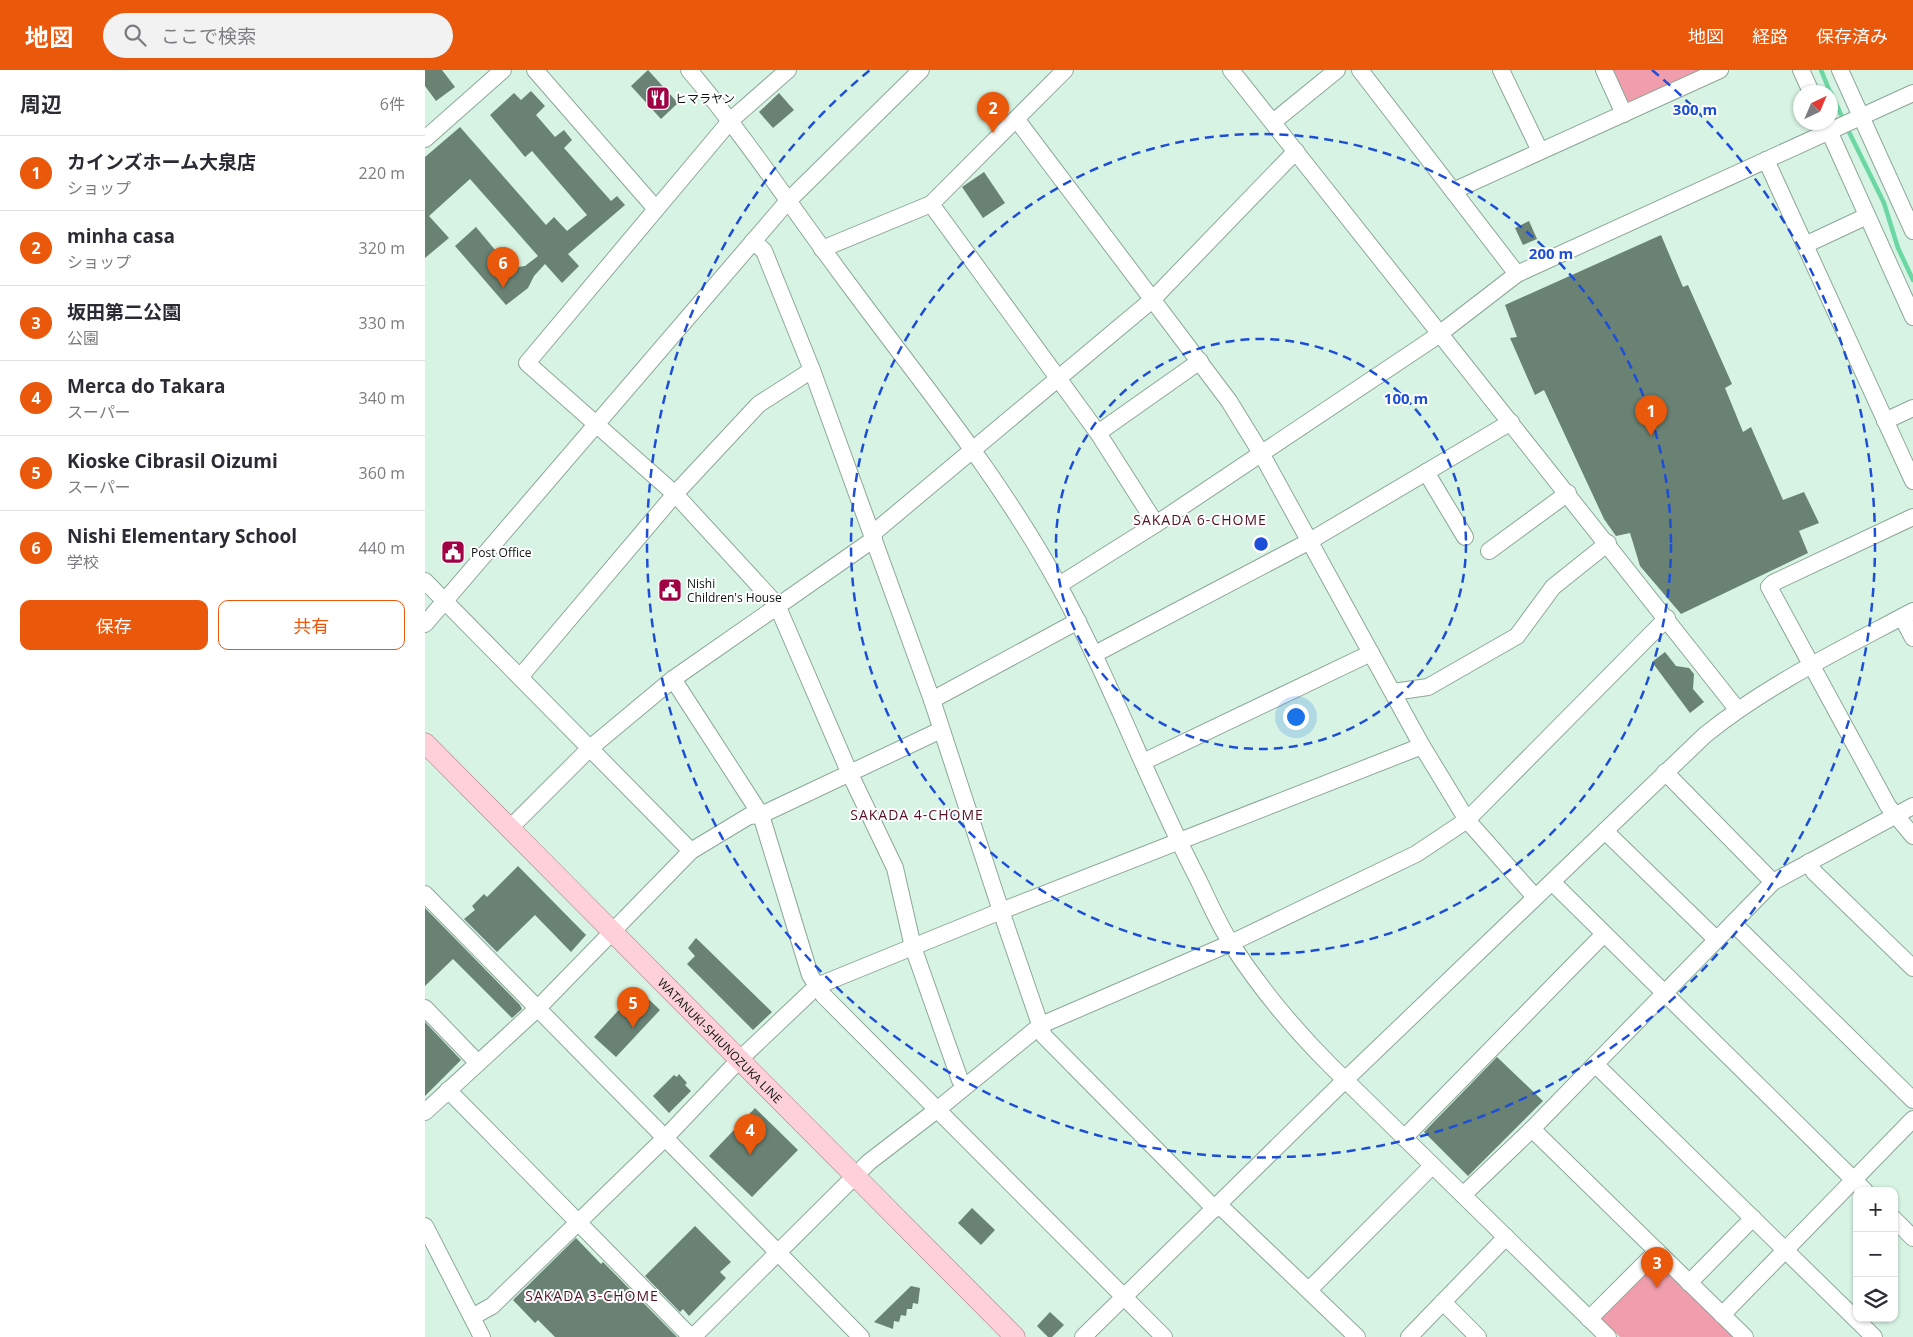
<!DOCTYPE html>
<html lang="ja">
<meta charset="utf-8">
<style>
:root{--surface:#fff;--page:#f2f2f3;--text:#2b2b33;--muted:#7c7c81;--line:#e1e1e2;--accent:#ea580c}
body{margin:0;font-family:"Open Sans","Noto Sans JP",sans-serif;background:var(--page);color:var(--text)}
.controls{position:absolute;right:15px;bottom:15px;display:grid;overflow:hidden;border-radius:10px;box-shadow:0 1px 4px #0004}
.controls button{width:45px;height:45px;display:grid;place-items:center;padding:0;border:0;border-bottom:1px solid var(--line);background:var(--surface);color:var(--text);font:25px sans-serif}
.compass{position:absolute;left:1368px;top:15px;width:45px;height:45px;border-radius:50%;background:var(--surface);box-shadow:0 1px 4px #0004;rotate:44deg}
.you{position:absolute;left:870px;top:646px;width:18px;height:18px;margin:-12px;border:4px solid #fff;border-radius:50%;background:#1a73e8;box-shadow:0 0 0 8px #1a73e833}
.badge{display:grid;place-items:center;width:32px;height:32px;border-radius:50%;background:var(--accent);color:#fff;font-size:16px;font-weight:700}
.pin{position:absolute;translate:-50% -41px;filter:drop-shadow(0 1px 2px #0008)}
.pin::after{content:'';position:absolute;top:26px;width:18px;height:15px;background:inherit;clip-path:polygon(0 0,100% 0,50% 100%)}
.list{margin:0;padding:0;list-style:none}
h2{display:flex;justify-content:space-between;align-items:center;height:65px;margin:0;padding:0 20px;font-size:21px}
h2 small{font-size:16px;font-weight:400;color:var(--muted)}
.list li{display:grid;grid-template-columns:32px 1fr auto;gap:15px;align-items:center;box-sizing:border-box;height:75px;padding:0 20px;border-top:1px solid var(--line)}
.list b{display:block;font-size:19px;white-space:nowrap}
.list p{margin:0;font-size:16px;white-space:nowrap;color:var(--muted)}
.list em{font-size:16px;font-style:normal;color:var(--muted)}
.actions{display:flex;gap:10px;padding:15px 20px}
.actions a{flex:1;padding:11px 0;border:1px solid var(--accent);border-radius:10px;text-align:center;font-size:18px;color:var(--accent)}
.actions .main{background:var(--accent);color:#fff}
.icon{flex:none;width:28px;height:28px;fill:none;stroke:currentColor;stroke-width:2;stroke-linecap:round;stroke-linejoin:round}
.map{position:relative;flex:none;width:1488px;height:1267px;overflow:hidden}
header{display:flex;align-items:center;gap:30px;box-sizing:border-box;height:70px;padding:0 25px;background:var(--accent);color:#fff}
header strong{font-size:24px}
nav{display:flex;gap:28px;margin-inline-start:auto;font-size:18px}
.search{width:350px;height:45px;background:var(--page);display:flex;align-items:center;gap:12px;box-sizing:border-box;padding:0 18px;border-radius:28px;color:var(--muted);font-size:19px}
main{display:flex}
aside{flex:1;background:var(--surface)}
.map>svg:first-child{display:block}
</style>
<header>
<strong>地図</strong>
<div class="search"><svg class="icon" aria-label="search" viewBox="0 0 24 24"><circle cx="10" cy="10" r="6"/><path d="M15 15l6 6"/></svg>ここで検索</div>
<nav><a>地図</a><a>経路</a><a>保存済み</a></nav>
</header>
<main>
<aside>
<h2>周辺<small>6件</small></h2>
<ul class="list">
<li><span class="badge">1</span><div><b>カインズホーム大泉店</b><p>ショップ</p></div><em>220 m</em></li>
<li><span class="badge">2</span><div><b>minha casa</b><p>ショップ</p></div><em>320 m</em></li>
<li><span class="badge">3</span><div><b>坂田第二公園</b><p>公園</p></div><em>330 m</em></li>
<li><span class="badge">4</span><div><b>Merca do Takara</b><p>スーパー</p></div><em>340 m</em></li>
<li><span class="badge">5</span><div><b>Kioske Cibrasil Oizumi</b><p>スーパー</p></div><em>360 m</em></li>
<li><span class="badge">6</span><div><b>Nishi Elementary School</b><p>学校</p></div><em>440 m</em></li>
</ul>
<div class="actions"><a class="main">保存</a><a>共有</a></div>
</aside>
<div class="map">
<svg width="1488" height="1267" viewBox="0 0 1488 1267">
<rect width="100%" height="100%" fill="#d7f3e3"/>
<g fill="#f09ead">
<path d="M1187,0H1278L1207,32L1202,31Z"/>
<path d="M1231,1189L1312,1267H1195L1175,1248Z"/>
</g>
<g fill="none" stroke-linecap="round" stroke-linejoin="round">
<g stroke="#6bd7a3" stroke-width="4.5">
<path d="M1396,0L1405,22"/>
<path d="M1406,23L1419,51"/>
<path d="M1422,58L1459,133L1473,178L1488,210"/>
</g>
</g>
<g fill="#698274">
<path d="M0,0H17L30,17L11,31L0,16Z"/>
<path d="M223,0L253,33L236,49L206,16Z"/>
<path d="M106,21L120,36L111,45L130,67L139,60L147,70L139,78L186,131L192,126L200,135L143,184L154,196L137,213L120,194L109,206L103,218L81,235L30,176L51,157L85,198L100,196L113,186L45,109L4,146L24,168L0,188V87L35,57L121,155L129,147L142,161L162,145L107,81L100,87L65,45L89,23L96,30Z"/>
<path d="M354,23L369,40L348,58L334,42Z"/>
<path d="M559,102L580,133L558,148L537,117Z"/>
<path d="M1104,151L1112,169L1098,175L1090,158Z"/>
<path d="M1236,165L1258,217L1263,215L1307,314L1300,318L1318,362L1326,357L1358,430L1379,422L1394,453L1374,461L1383,483L1256,544L1215,496L1205,463L1191,466L1179,449L1119,320L1110,325L1085,268L1092,267L1080,235Z"/>
<path d="M1240,582L1251,596L1264,598L1269,604L1268,619L1279,632L1265,643L1227,592Z"/>
<path d="M93,796L161,865L146,882L110,845L72,882L39,849L50,840L47,836L59,824L62,827Z"/>
<path d="M0,838L95,935L97,939L87,948L28,889L0,916Z"/>
<path d="M271,868L347,942L328,960L262,894L270,886L263,878Z"/>
<path d="M213,919L235,940L191,987L169,967Z"/>
<path d="M0,952L36,990L0,1026Z"/>
<path d="M1072,987L1118,1031L1043,1106L999,1062Z"/>
<path d="M254,1004L262,1013L260,1015L266,1021L244,1043L228,1026L249,1005L252,1007Z"/>
<path d="M330,1038L373,1080L327,1127L284,1086Z"/>
<path d="M547,1138L570,1160L556,1175L533,1153Z"/>
<path d="M270,1156L306,1192L295,1202L301,1208L264,1246L258,1239L255,1242L220,1206Z"/>
<path d="M151,1168L176,1194L178,1192L252,1267H130L113,1250L110,1253L88,1230Z"/>
<path d="M486,1216L495,1218L493,1234L488,1233L487,1239H482L481,1246L476,1245L474,1252L469,1251L468,1259L449,1252Z"/>
<path d="M625,1242L639,1255L627,1267H623L612,1256Z"/>
</g>
<g fill="none" stroke-linecap="round" stroke-linejoin="round">
<g stroke="#8da798" stroke-width="18">
<g id="minor">
<path d="M110,0L231,139"/>
<path d="M264,0C323,70 373,147 428,220C499,316 576,409 633,514C686,610 723,714 774,811C784,832 794,855 807,875C835,918 868,958 905,995L1183,1267"/>
<path d="M363,0L306,50L102,293L250,424L352,535L425,704L470,798L488,877L535,1010L540,1016"/>
<path d="M806,0L1312,639"/>
<path d="M935,0L1092,204"/>
<path d="M1076,0L1115,81"/>
<path d="M1179,0L1199,44"/>
<path d="M1376,0L1386,22"/>
<path d="M1415,0L1488,161"/>
<path d="M592,50L804,331L836,383L997,676L1042,750L1110,827"/>
<path d="M848,52L912,0"/>
<path d="M1400,52L1488,247"/>
<path d="M0,69L78,0"/>
<path d="M1341,90L1488,411"/>
<path d="M1028,121L1295,0"/>
<path d="M506,134L673,363L731,454"/>
<path d="M328,171L339,181L387,300L507,630L576,841L619,966L790,1139"/>
<path d="M1380,175L1442,146"/>
<path d="M397,179L506,134L640,0"/>
<path d="M1460,351L1488,338"/>
<path d="M673,363L775,291"/>
<path d="M1001,402L1040,467"/>
<path d="M1488,447L1348,513L1344,517L1463,736L1488,766"/>
<path d="M447,464L727,230L871,81"/>
<path d="M1064,481L1143,423"/>
<path d="M0,511L266,781"/>
<path d="M634,515L731,454L1009,268L1092,204L1488,23"/>
<path d="M1477,547L1488,568"/>
<path d="M0,554L362,132L496,0"/>
<path d="M670,584L883,472L1086,352"/>
<path d="M95,607L250,424L334,334L387,300"/>
<path d="M248,609L336,745L385,905L398,925L739,1267"/>
<path d="M968,622L1003,617L1092,566L1128,517L1183,473"/>
<path d="M507,630L653,551"/>
<path d="M718,692L946,583"/>
<path d="M1240,702L1348,812"/>
<path d="M84,759L164,679L248,609L449,469"/>
<path d="M1180,761L1291,869"/>
<path d="M1384,792L1389,802L1488,898"/>
<path d="M1127,812L1440,1121"/>
<path d="M0,824L436,1267"/>
<path d="M1308,853L1488,1030"/>
<path d="M0,938L53,993"/>
<path d="M1170,994L1449,1267"/>
<path d="M23,1020L266,1267"/>
<path d="M0,1042L112,939L266,781L324,746L336,745L516,660"/>
<path d="M1107,1059L1320,1267"/>
<path d="M979,1068L1179,864"/>
<path d="M1038,1125L1107,1059L1348,812L1488,736"/>
<path d="M794,1135L932,1267"/>
<path d="M1469,1149L1488,1168"/>
<path d="M0,1156L57,1267"/>
<path d="M1264,1213L1328,1148"/>
<path d="M884,1220L1007,1096"/>
<path d="M1018,1232L1053,1267"/>
<path d="M1297,1245L1488,1049"/>
<path d="M47,1247L67,1236L240,1068L314,990L392,916L576,841L997,676"/>
<path d="M1164,1249L1232,1181"/>
<path d="M268,1267L444,1092L513,1039L616,955L806,873L991,784L1042,750L1242,548"/>
<path d="M658,1267L920,1010L1280,665C1343,614 1417,579 1488,541"/>
<path d="M984,1267L1081,1167"/>
</g>
</g>
<g stroke="#a97a81" stroke-width="21">
<g id="major">
<path id="s1" d="M0,673L590,1267"/>
</g>
</g>
<use href="#minor" stroke="#fff" stroke-width="16"/>
<use href="#major" stroke="#fed0d9" stroke-width="20"/>
</g>
<g fill="none" stroke="#1d4ed8" stroke-width="2.5" stroke-dasharray="9 6">
<circle cx="836" cy="474" r="205"/>
<circle cx="836" cy="474" r="410"/>
<path d="M1227 0A614 614 0 1 1 445 0"/>
</g>
<defs>
<g id="restaurant-square" transform="scale(1.25)"><rect x="-9" y="-9" width="18" height="18" rx="4" fill="#a00344" stroke="#fff"/><path d="M-5-6h1v4h1v-4h1v4h1v-4h1v5L-1.5 .5V6h-2V.5L-5-1ZM5-6V6H3V1.5H1.5Q1.5-4 5-6Z" fill="#fff"/></g>
<g id="civic-square" transform="scale(1.25)"><rect x="-9" y="-9" width="18" height="18" rx="4" fill="#a00344" stroke="#fff"/><path d="M-.6-6.5H3V-4.5H.6V-3L4-1V1h2V6H-6V1h2V-1L-.6-3ZM-1.2 2.5V6h2.4V2.5Z" fill="#fff"/></g>
</defs>
<g fill-rule="evenodd">
<use href="#restaurant-square" x="233" y="28"/>
<use href="#civic-square" x="28" y="482"/>
<use href="#civic-square" x="245" y="520"/>
</g>
<g text-anchor="middle" dominant-baseline="central" stroke-width="4" stroke-linejoin="round" paint-order="stroke">
<g font-size="12" fill="#0b140f" stroke="#fff" text-anchor="start">
<text x="250" y="28">ヒマラヤン</text>
<text x="46" y="482">Post Office</text>
<text x="262" y="513">Nishi<tspan x="262" dy="14">Children's House</tspan></text>
</g>
<g font-size="12" fill="#0b140f" stroke="#fff">
<text stroke="none"><textPath href="#s1" startOffset="419">WATANUKI-SHIUNOZUKA LINE</textPath></text>
</g>
<g font-size="14" letter-spacing="1" fill="#551126" stroke="#fff">
<text x="775" y="449">SAKADA 6-CHOME</text>
<text x="492" y="744">SAKADA 4-CHOME</text>
<text x="167" y="1225">SAKADA 3-CHOME</text>
</g>
</g>
<circle cx="836" cy="474" r="8" fill="#1d4ed8" stroke="#fff" stroke-width="2.5"/>
<g font-size="15" text-anchor="middle" font-weight="bold" fill="#1d4ed8" stroke="#fff" stroke-width="4" stroke-linejoin="round" paint-order="stroke">
<text x="1270" y="45">300 m</text>
<text x="1126" y="189">200 m</text>
<text x="981" y="334">100 m</text>
</g>
</svg>
<div class="controls">
<button>+</button>
<button>−</button>
<button><svg class="icon" aria-label="layers" viewBox="0 0 24 24"><path d="M12 4l9 5-9 5-9-5zM3 14l9 5 9-5"/></svg></button>
</div>
<svg class="compass" viewBox="-18 -18 36 36"><path d="M0-13l5 13h-10z" fill="#e53935"/><path d="M0 13l5-13h-10z" fill="#7c7c81"/></svg>
<div class="you"></div>
<div class="pin badge" style="left:1226px;top:366px">1</div>
<div class="pin badge" style="left:568px;top:63px">2</div>
<div class="pin badge" style="left:1232px;top:1218px">3</div>
<div class="pin badge" style="left:325px;top:1085px">4</div>
<div class="pin badge" style="left:208px;top:958px">5</div>
<div class="pin badge" style="left:78px;top:218px">6</div>
</div>
</main>
